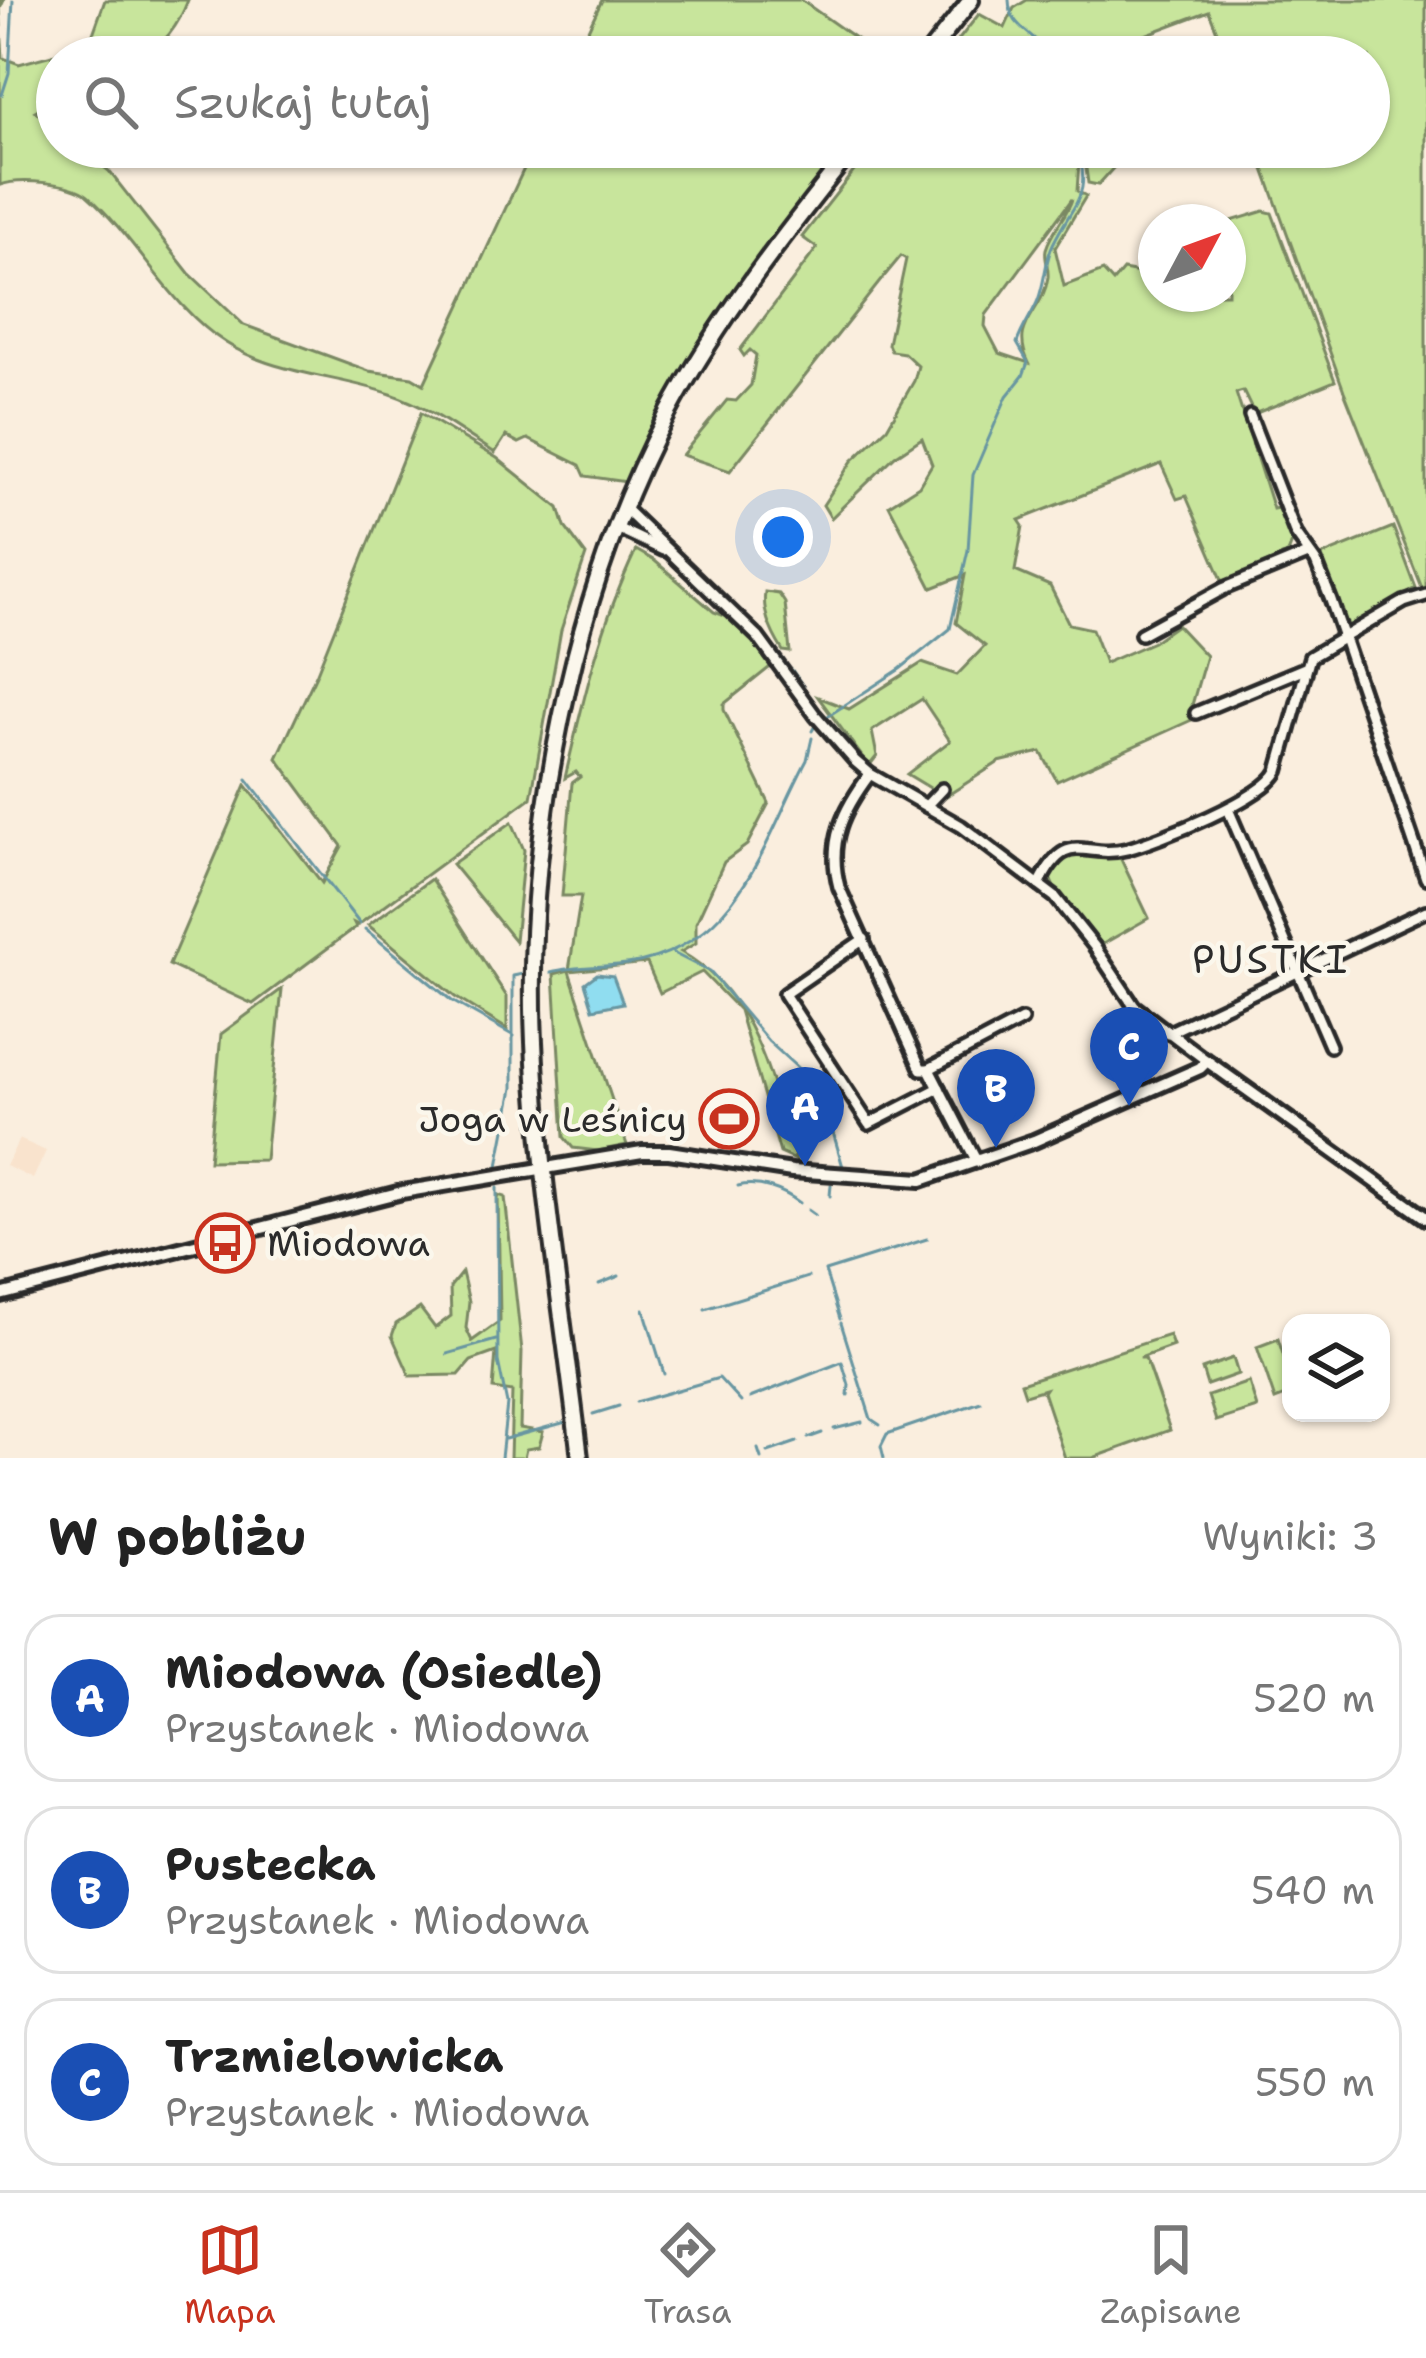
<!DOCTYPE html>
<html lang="pl">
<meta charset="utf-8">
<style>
:root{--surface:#fff;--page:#f6f6f6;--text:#222;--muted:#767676;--line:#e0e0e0;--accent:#c8321e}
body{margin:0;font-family:"Shantell Sans",sans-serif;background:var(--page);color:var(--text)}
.controls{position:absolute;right:36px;bottom:36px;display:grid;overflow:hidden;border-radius:24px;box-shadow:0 3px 9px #0004}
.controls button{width:108px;height:108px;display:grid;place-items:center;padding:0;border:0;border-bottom:3px solid var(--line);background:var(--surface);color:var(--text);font:60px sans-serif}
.compass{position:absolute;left:1138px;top:204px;width:108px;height:108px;border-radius:50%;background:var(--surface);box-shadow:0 3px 9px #0004;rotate:49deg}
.you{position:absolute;left:783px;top:537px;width:42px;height:42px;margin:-30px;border:9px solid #fff;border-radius:50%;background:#1a73e8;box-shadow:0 0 0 18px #1a73e833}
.badge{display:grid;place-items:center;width:78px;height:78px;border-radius:50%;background:var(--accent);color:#fff;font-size:39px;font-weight:700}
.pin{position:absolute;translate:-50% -99px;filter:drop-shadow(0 3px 6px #0008)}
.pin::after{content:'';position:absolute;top:63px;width:42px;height:36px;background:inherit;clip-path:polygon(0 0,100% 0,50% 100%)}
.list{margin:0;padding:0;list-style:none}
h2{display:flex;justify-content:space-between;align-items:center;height:156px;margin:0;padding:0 48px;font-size:51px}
h2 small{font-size:39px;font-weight:400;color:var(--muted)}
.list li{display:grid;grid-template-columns:78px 1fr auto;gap:36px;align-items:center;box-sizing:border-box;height:168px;margin:0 24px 24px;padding:0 24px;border:3px solid var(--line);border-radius:36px}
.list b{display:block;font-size:45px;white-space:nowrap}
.list p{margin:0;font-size:39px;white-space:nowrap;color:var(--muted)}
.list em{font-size:39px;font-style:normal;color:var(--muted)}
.icon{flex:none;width:66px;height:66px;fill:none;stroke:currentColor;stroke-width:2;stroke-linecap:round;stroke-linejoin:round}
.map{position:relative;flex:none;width:1426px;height:1458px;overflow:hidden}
.search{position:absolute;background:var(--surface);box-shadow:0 3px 9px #0004;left:36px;right:36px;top:36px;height:132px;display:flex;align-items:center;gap:30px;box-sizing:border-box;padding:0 42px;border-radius:66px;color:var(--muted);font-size:45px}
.sheet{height:732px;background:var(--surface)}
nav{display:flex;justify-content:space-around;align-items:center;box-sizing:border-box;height:168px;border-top:3px solid var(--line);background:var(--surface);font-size:33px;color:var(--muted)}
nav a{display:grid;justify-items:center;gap:6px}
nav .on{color:var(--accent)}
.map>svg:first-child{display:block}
</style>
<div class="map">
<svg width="1426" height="1458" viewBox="0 0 1426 1458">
<rect width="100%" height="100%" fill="#faeede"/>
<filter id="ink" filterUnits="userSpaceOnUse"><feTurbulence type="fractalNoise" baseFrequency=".00833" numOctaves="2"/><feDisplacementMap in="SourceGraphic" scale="24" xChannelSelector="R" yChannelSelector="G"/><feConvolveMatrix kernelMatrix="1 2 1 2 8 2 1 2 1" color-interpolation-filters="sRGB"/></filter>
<g filter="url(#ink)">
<path fill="#f9e3cd" d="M19,1139L46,1151L33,1179L6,1166Z"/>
<g fill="#c8e59c" stroke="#7a8864" stroke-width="3" fill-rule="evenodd">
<path d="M0,0H4L0,9L3,58L19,64L89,45L105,0H188C161,71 122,57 57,57V99L35,111L57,129V147H79L109,171L189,273L244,325L369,371L412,377L424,384L534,147H848L742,281L677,378L627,482L585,476L580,465L528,439L519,443L506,436L495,453C462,432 429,407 391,394C336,375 276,375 226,343C170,307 137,239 88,196C72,182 19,178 0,185Z"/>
<path d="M602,0H801L882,57H575Z"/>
<path d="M1027,0H1426V589L1422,588L1344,391L1256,147H1369V57H1227L1209,11L1113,47L1108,57H945L979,14L1005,28L1014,8Z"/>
<path d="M873,147H1074L1079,162L1077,191L1086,196L1055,248L1064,286L1103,271L1113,282L1123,270L1156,276V294H1228V222L1264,211L1272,213L1335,381L1254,414L1243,391L1236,393L1273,509L1278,508L1292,542L1288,553L1224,584L1186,496L1177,499L1161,464L1019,520L1023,526L1015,571L1050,586L1069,624L1092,629L1105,663L1153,642L1177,625L1206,656L1192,705L1196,718L1057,781L1041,752L999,762L945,797L907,774L950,741L922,699L872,731L877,756L869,766L818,697L849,709L922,663L957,675L985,646L956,623L965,575L932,588L889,505L919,486L932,464L922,438L895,456L831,518L823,505L852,461L887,428L914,381L918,366L904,353L891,351L888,344L906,259L901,256L882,279L730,471L682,455L727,400L736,401L751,385L756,355L750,350L744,356L740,350L817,248L802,237ZM1072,199C1067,216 1051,231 1046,249C1044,258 1049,267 1048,277C1043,314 1009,323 1029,363L999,353L985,326L986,315Z"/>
<path d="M1079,147H1115L1125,155L1098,185L1088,183L1084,154H1081Z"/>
<path d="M421,413L497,458L559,508L565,527L586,555L561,630L531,798L358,925L354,923L356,927L253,1004L169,965L246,785L322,883L342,846L277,758L316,675Z"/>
<path d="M1393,527L1416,588L1349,630L1321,556Z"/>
<path d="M636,550L655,561L714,612L733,619L774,664L724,704V710L769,803L747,845L724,862L696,923V943L681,952C757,995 771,1082 796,1160L780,1153L739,1010L702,972L660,993L647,963L569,971L627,1145L598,1151L573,1148L564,1137L554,974L569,970L581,896H562L572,783L580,777L576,772L565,778C583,700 601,623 636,550Z"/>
<path d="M765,592L779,594L785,603L790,652L783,651C772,634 762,612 765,592Z"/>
<path d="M512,822L524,850L515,941L452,864Z"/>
<path d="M1078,852L1118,853L1149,918L1101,945C1081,922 1056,901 1048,872L1057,861Z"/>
<path d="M431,879L507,997V1029L455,997L368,925Z"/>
<path d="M282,989L265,1160L209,1161L221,1034Z"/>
<path d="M498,1195L505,1197L522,1351L520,1428L543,1432L539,1447L526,1449L524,1458H510L512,1392L493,1389L496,1352L471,1361L459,1375L410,1376L392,1336L396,1324L420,1308L435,1328L451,1316L450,1287L462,1272L469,1302L466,1328L472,1341L500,1321Z"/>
<path d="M1169,1335L1173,1346L1140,1358H1145L1170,1430L1093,1458H1065L1043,1392L1045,1389L1025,1395L1021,1383Z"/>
<path d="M1278,1339L1291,1378V1394L1275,1400L1257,1347Z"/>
<path d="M1233,1358L1238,1374L1207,1385L1202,1369Z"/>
<path d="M1249,1382L1257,1408L1216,1421L1208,1396Z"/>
</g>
<path fill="#90ddf0" stroke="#6896a1" stroke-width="3" d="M597,974L613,976L623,1003L593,1009L585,983Z"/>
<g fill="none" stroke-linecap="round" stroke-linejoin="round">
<g stroke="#6896a1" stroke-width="3">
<path d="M1009,0C1010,31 1038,32 1048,57"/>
<path d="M2,95L9,73L13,0"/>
<path d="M792,670L825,718L900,669L950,629L968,550L973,475L1007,396L1023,376L1028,362L1017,343C1022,327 1032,315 1038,300C1045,282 1045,261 1053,244C1073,202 1093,197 1077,147"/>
<path d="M812,731L816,724"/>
<path d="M247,779L360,924"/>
<path d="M365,929L452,1001L514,1036"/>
<path d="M673,953L710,972L769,1042L812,1081L827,1111L843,1167"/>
<path d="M551,972C581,964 613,969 643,961C743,936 764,840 807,760L812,738"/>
<path d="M498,1166L513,1088V976L523,974"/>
<path d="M738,1186C759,1181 783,1190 800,1203"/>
<path d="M497,1188L498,1361L507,1404L501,1458"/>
<path d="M830,1196L831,1185"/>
<path d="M808,1210L815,1215"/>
<path d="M599,1284L619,1276"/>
<path d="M644,1309L664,1374"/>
<path d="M705,1309L808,1277"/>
<path d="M840,1319L825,1271L927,1239"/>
<path d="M841,1323L871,1419L880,1425"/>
<path d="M447,1354L496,1340"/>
<path d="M750,1398L842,1362L849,1385L848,1395"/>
<path d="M636,1402L719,1378L741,1402"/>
<path d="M593,1414L619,1406"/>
<path d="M834,1429L862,1422"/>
<path d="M808,1438L822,1433"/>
<path d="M505,1439L566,1422"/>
<path d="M758,1449L761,1458"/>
<path d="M768,1452L797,1442"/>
<path d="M884,1458L881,1446L887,1434L981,1402"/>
</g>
<g stroke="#2b2b2b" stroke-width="18">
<g id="minor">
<path d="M1250,416L1296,534L1316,562L1331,600L1426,878"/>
<path d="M625,509L758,637L815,715L855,761L870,774L961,826L1055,897L1094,946L1134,1006L1207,1061"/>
<path d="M617,528L663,550"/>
<path d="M1141,634L1223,589L1308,554"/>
<path d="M1196,713L1305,668"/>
<path d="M870,774C843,810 827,842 839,887L921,1069H929L977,1162"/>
<path d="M926,806L942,789"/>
<path d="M1228,809L1330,1046"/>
<path d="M1039,885C1067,826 1084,860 1127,849C1159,840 1264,799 1278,771L1310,657L1404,602L1426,595"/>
<path d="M864,939L784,994L869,1124L939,1088"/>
<path d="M1168,1033L1426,911"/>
<path d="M929,1069L1022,1020"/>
</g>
</g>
<g stroke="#2b2b2b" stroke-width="20">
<path id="tertiary" d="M0,1295L402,1192L642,1152H669L792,1171L921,1180L1034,1141L1200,1068L1207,1061L1426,1218"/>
</g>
<g stroke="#2b2b2b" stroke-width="22">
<g id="primary">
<path d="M926,57L971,0"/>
<path d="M580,1458C564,1320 540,1181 534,1042C525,837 570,597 667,415C718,319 786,232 854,147"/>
</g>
</g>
<use href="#minor" stroke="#fbf7ec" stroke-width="9"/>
<use href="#tertiary" stroke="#fbf7ec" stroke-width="10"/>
<use href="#primary" stroke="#fbf7ec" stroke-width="14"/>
</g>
</g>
<defs>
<g id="stadium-ring" transform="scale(3)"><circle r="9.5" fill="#fbf7ec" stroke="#c8321e" stroke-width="1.5"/><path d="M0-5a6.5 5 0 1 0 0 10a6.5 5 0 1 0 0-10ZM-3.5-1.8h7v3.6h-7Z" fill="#c8321e"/></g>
<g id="bus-ring" transform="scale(3)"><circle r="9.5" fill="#fbf7ec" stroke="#c8321e" stroke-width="1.5"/><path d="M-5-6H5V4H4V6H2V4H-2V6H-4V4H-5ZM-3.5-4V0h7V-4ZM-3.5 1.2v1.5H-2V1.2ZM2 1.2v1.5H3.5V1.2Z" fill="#c8321e"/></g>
</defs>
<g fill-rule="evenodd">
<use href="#stadium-ring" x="729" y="1119"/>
<use href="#bus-ring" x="225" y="1243"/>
</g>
<g text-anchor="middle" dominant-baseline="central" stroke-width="9" stroke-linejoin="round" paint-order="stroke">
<g font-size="36" fill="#2b2b2b" stroke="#fbf7ec" text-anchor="end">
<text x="687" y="1119">Joga w Leśnicy</text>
<text x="267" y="1243" text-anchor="start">Miodowa</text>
</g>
<g font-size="39" letter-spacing="3" fill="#2b2b2b" stroke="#fbf7ec">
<text x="1271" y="959">PUSTKI</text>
</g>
</g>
</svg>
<div class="controls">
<button><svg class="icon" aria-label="layers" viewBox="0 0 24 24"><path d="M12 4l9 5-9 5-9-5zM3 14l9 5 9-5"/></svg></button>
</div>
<svg class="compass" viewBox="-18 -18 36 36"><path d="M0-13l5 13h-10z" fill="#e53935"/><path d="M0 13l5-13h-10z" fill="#767676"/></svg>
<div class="you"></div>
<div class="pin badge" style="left:805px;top:1166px;background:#1a4fb4">A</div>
<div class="pin badge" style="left:996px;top:1148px;background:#1a4fb4">B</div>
<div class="pin badge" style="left:1129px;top:1106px;background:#1a4fb4">C</div>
<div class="search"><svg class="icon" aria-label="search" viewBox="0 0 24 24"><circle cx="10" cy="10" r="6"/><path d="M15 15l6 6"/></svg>Szukaj tutaj</div>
</div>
<section class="sheet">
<h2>W pobliżu<small>Wyniki: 3</small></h2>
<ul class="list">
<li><span class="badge" style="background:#1a4fb4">A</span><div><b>Miodowa (Osiedle)</b><p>Przystanek · Miodowa</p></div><em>520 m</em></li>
<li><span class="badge" style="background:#1a4fb4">B</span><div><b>Pustecka</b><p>Przystanek · Miodowa</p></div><em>540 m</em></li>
<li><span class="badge" style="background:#1a4fb4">C</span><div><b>Trzmielowicka</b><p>Przystanek · Miodowa</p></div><em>550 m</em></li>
</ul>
</section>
<nav>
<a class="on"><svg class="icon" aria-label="map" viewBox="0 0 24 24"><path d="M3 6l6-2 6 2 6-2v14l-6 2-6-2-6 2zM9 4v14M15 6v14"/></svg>Mapa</a>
<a><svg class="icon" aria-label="directions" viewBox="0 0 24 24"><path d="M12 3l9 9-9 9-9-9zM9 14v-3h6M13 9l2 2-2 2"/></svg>Trasa</a>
<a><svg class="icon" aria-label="saved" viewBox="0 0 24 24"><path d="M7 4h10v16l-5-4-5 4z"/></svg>Zapisane</a>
</nav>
